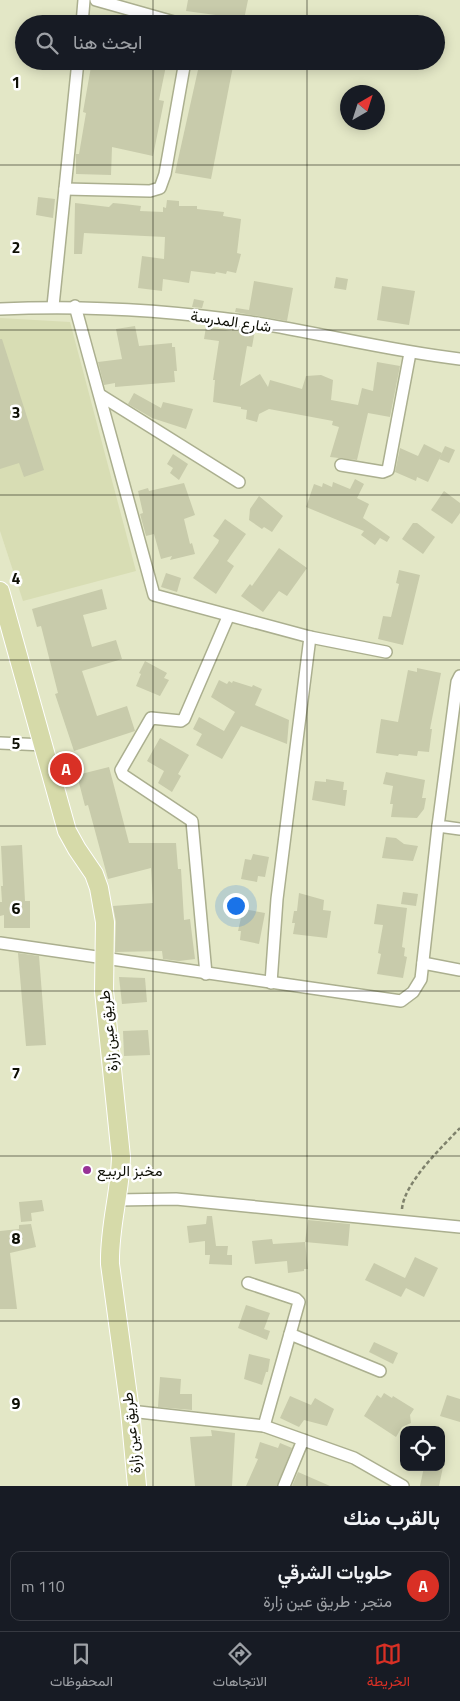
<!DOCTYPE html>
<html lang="ar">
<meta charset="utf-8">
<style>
:root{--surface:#171b24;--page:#20242c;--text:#f1f3f6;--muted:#9ea1a6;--line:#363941;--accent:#d93025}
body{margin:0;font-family:"Titillium Web",Vazirmatn,sans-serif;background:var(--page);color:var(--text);direction:rtl}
.controls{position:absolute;right:15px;bottom:15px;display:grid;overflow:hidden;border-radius:10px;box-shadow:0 2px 12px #0003}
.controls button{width:45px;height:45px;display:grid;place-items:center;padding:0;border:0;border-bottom:1px solid var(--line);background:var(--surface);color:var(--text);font:25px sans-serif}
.compass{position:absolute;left:340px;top:85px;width:45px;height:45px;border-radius:50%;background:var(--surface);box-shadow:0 2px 12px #0003;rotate:39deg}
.you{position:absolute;left:235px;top:905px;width:18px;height:18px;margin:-12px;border:4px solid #fff;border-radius:50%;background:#1a73e8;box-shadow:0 0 0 8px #1a73e833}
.badge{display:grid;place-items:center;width:32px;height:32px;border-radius:50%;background:var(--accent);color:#fff;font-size:16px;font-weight:700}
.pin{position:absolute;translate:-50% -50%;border:2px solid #fff;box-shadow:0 1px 5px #0006}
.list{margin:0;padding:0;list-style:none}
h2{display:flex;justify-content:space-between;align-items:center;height:65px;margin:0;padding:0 20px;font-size:21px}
h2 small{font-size:16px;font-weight:400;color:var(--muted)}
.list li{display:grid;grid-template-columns:32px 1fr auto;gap:15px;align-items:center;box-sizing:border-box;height:70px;margin:0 10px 10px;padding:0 10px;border:1px solid var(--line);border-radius:10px}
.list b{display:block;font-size:19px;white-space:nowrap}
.list p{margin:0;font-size:16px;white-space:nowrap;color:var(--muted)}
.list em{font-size:16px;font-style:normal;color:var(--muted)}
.icon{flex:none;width:28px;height:28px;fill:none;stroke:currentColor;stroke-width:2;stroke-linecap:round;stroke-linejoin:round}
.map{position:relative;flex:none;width:460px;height:1486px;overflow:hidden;direction:ltr}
.search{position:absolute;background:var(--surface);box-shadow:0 2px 12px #0003;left:15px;right:15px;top:15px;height:55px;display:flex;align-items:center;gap:12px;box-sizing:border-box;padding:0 18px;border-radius:28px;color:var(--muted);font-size:19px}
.sheet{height:145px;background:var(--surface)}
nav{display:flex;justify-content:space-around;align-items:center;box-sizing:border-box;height:70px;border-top:1px solid var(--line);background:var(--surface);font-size:14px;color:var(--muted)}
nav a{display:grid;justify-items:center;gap:2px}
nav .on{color:var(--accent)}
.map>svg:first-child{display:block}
</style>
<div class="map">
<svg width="460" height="1486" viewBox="0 0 460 1486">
<rect width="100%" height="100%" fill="#e3e7c6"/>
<path fill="#d8ddb4" d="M0,318L70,322L136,571L23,601L0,531Z"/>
<g fill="#c8cbab">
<path d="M188,0H248L243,24L223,19V16L186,11Z"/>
<path d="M92,61H120L142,65L143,61H167L159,100L164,101L153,156L112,147L111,175L76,174V154H79L86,113L83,112Z"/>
<path d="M200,61H234L211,179L175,173Z"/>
<path d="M38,197L55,199L53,218L36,215Z"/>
<path d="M167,200L179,201V206H197V209L224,212L223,216L241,219L237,253L241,254L236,273L227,271L226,274L216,272L215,274L191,271L189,283L163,279L162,291L138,288L142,256L164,259L165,237L84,233L82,254H74L75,203L109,207L113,203L124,204L141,206L140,211L163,212V207L166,208Z"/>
<path d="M336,277L348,279L346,290L334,288Z"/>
<path d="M254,281L293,288L287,321L235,312L236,308L249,310Z"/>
<path d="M382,286L415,291L409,325L377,320Z"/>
<path d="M194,299L204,301L202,308L192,307Z"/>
<path d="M135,326L139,346L172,343V347H175L177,371H174L175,382L115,387V383L104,385L98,362L122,359L116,329Z"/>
<path d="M206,327L232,331V327L255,330L252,347L247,346L240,386L260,374L268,387L270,380L302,389L306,376L321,375L333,380L331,400L358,405L362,388L373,391L377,362L400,366L390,417L368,413L357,460L330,457L339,427L332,425L333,421L269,409L259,414L257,422L246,419L247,410L241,409V407L213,402L215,380H213L219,341L204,339Z"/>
<path d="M0,339H2L44,470L24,477L19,463L0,469Z"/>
<path d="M134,393L161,408L163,402L193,409L186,429L152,418L128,404Z"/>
<path d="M424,444L442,453L428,482L417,477L416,481L395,472L400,448L418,456Z"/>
<path d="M445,446L455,450L449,463L439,459Z"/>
<path d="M173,454L188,464L179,480L170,473L173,468L167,464Z"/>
<path d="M355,479L364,484L357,498L369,504L363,518L390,537L387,542L380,538L375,545L361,535L364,531L306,507L314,484L322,487L323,483L332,487L333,482L350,489Z"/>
<path d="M184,483L195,515L184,519L190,544L192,543L195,554L170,560L172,556L161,559L154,534L146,536L140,514L143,513L138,491L148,488L149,491Z"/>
<path d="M444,491L460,503V513L452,524L431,510Z"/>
<path d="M259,496L283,516L272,532L264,527L262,529L249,520L250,509Z"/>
<path d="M225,519L246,534L227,561L234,566L216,594L193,578L218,543L219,540L213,536Z"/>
<path d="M413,523H417L435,537L423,554L402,539Z"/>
<path d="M279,548L307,568L287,596L279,591L263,612L241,596L250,584L252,586Z"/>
<path d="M399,570L420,575L403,645L378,639L383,616L391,617L399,584L396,583Z"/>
<path d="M166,573L181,578L177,592L161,587Z"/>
<path d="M102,589L107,609L83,615L92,647L116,640L122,659L82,671L97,716L127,706L135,731L74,751L55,694L58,693L41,626L37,627L32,609Z"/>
<path d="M145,661L167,673L164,678L169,680L160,696L136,686L141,674L139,673Z"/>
<path d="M417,668L441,673L430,729H432L429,752L418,751L417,756L399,754L398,756L376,753L381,719L398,722L408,670L417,672Z"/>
<path d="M219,680L227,684L229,681L232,683L233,681L252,687L253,685L262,689L255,705L289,720L287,744L241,726L222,759L196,745L202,734L193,729L199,717L224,731L235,712L211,697Z"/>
<path d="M160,738L189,755L178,774L181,776L172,792L158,783L164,771L147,761Z"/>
<path d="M109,767L129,843H176L178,869H181L184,920L190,919L195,959L179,961L163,959L162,951L115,952L116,922L113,906L153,903L151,868L108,879L88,805L85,806L77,775Z"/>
<path d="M386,772L425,780L422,798H426L424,809L417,818L391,817L393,804H390L393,786L383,784Z"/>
<path d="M326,779L344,782L343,790H347L345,806L312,800L315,781L326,782Z"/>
<path d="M386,837L396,838L404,844L418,846L413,861L382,858Z"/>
<path d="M22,845L25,901H30V928H4V915L0,916V902H2L1,886H3L1,846Z"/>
<path d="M253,854L269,857L265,877L258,876L257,882L241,879L245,859L251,860Z"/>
<path d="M403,892L418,894L416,906L401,904Z"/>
<path d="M299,893L324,900L323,910L331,911L327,938L293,934L295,923H292L294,911H297Z"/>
<path d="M377,904L407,908L402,947L405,948L404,956L407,957L403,978L377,974L381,954L378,953L383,925L374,924Z"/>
<path d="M243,909L265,913L259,944L240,940L241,931H238Z"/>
<path d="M18,953L39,956L46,1045L26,1046Z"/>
<path d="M119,977L145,978L147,1002L122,1004Z"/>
<path d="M148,1030L150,1055L124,1056L123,1031Z"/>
<path d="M42,1200L44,1211L31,1213L32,1221L21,1222L19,1202Z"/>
<path d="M207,1216H212L216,1246H228L227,1255H232V1265L209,1264L210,1255H205V1241L189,1243L187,1226L206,1224Z"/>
<path d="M308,1220L350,1224L348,1246L305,1242Z"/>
<path d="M31,1224L36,1247L10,1253L17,1309H0V1231L19,1229V1225Z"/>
<path d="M272,1239L273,1244L305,1242L308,1269H304V1271L288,1273L287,1261L255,1264L252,1241Z"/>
<path d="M415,1257L438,1268L424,1297L406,1288L401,1297L365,1280L374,1263L405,1278Z"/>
<path d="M246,1305L270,1313L264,1329L270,1331L267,1340L238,1328Z"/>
<path d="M374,1342L398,1353L393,1364L369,1352Z"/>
<path d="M249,1354L270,1359L268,1372H266L262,1385L244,1379Z"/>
<path d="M160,1377L181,1379L180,1394H192V1410L158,1407Z"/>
<path d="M384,1393L392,1398L393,1396L414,1409L410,1415L411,1423L402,1427L396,1437L364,1416L377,1395L381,1398Z"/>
<path d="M447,1395L460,1399V1422L440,1416Z"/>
<path d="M290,1396L311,1405L315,1398L334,1409L327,1426L304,1420L299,1427L280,1418Z"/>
<path d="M211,1430L235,1433L232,1486H195L190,1437L212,1436Z"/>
<path d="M260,1442L278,1448L280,1443L292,1448L277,1486H246L258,1459L255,1458Z"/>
<path d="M424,1467H443L439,1486H420Z"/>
<path d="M298,1472L330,1486H292Z"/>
</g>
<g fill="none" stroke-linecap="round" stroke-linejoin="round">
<g stroke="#abaf8f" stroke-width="14">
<g id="minor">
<path d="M96,0L181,24"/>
<path d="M82,24L84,0"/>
<path d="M65,189L150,191L160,188L165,174L185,61"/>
<path d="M53,306L78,61"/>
<path d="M75,306L154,595L310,637L386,652"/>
<path d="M0,309C84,305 167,310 250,322C321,333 389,351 460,359"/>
<path d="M100,395L239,482"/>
<path d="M341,465L383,472L388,470L410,353"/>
<path d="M460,676L457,682L438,826L460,829"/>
<path d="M0,743L44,745"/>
<path d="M0,943L401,1001L413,992L421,979L438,826"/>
<path d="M423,963L460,970"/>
<path d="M206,974L192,821L123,775L121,770L151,718L181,721L184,719L228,617"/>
<path d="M271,983L277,899L310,637"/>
<path d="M117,1200L176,1199L460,1227"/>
<path d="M248,1283L296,1299L299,1302L264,1426"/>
<path d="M290,1334L380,1371"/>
<path d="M130,1411L264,1426L354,1458L403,1486"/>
<path d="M284,1486L303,1440"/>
</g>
</g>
<g stroke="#fff" stroke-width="20">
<path id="primary" d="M0,591L67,831L77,849L94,874L99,888L105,922L104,991L121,1157C120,1194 109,1227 110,1264L130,1411L137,1486"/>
</g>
<path stroke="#7f826c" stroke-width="2.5" stroke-dasharray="4 2.5" stroke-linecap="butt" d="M402,1209C404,1183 442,1147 460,1128"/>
<use href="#minor" stroke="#fff" stroke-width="11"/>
<use href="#primary" stroke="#d6daa9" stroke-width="18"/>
</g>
<path fill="none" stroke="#0e0f05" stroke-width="1" stroke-opacity="0.55" d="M153,0V24M307,0V24M153,61V1486M307,61V1486M0,165H460M0,330H460M0,495H460M0,660H460M0,826H460M0,991H460M0,1156H460M0,1321H460"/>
<circle fill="#983297" stroke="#fff" stroke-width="2" cx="87" cy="1170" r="5"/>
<g text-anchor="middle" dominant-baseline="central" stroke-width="5" stroke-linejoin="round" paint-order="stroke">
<g font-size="15" fill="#0e0f05" stroke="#fff">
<text transform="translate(231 321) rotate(8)">شارع المدرسة</text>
<text transform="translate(108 1031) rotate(-96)">طريق عين زارة</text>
<text transform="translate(131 1433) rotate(-96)">طريق عين زارة</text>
</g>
<g font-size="15" fill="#0e0f05" stroke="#fff" text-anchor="start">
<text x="97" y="1170">مخبز الربيع</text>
</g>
</g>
<g font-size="16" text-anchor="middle" font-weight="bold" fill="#0e0f05" stroke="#fff" stroke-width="5" stroke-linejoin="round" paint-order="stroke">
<text x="16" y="88">1</text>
<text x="16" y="253">2</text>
<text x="16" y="418">3</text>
<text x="16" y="584">4</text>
<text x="16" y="749">5</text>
<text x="16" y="914">6</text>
<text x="16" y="1079">7</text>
<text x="16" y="1244">8</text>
<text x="16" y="1409">9</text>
</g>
</svg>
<div class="controls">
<button><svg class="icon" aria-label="locate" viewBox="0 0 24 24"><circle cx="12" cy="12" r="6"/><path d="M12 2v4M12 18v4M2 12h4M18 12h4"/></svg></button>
</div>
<svg class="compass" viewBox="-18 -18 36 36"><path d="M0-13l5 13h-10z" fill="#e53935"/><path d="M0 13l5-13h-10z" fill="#9ea1a6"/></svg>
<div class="you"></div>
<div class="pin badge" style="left:66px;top:769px">A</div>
<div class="search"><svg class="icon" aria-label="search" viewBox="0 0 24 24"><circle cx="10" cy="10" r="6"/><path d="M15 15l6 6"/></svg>ابحث هنا</div>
</div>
<section class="sheet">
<h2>بالقرب منك<small></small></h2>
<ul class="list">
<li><span class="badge">A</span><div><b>حلويات الشرقي</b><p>متجر · طريق عين زارة</p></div><em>110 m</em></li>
</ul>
</section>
<nav>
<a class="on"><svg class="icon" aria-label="map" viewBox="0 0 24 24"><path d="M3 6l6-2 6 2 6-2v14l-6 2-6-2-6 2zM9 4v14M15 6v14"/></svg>الخريطة</a>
<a><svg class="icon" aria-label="directions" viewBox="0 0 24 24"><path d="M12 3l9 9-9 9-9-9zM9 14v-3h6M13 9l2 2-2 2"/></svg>الاتجاهات</a>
<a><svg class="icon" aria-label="saved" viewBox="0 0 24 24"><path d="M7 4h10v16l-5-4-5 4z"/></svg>المحفوظات</a>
</nav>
